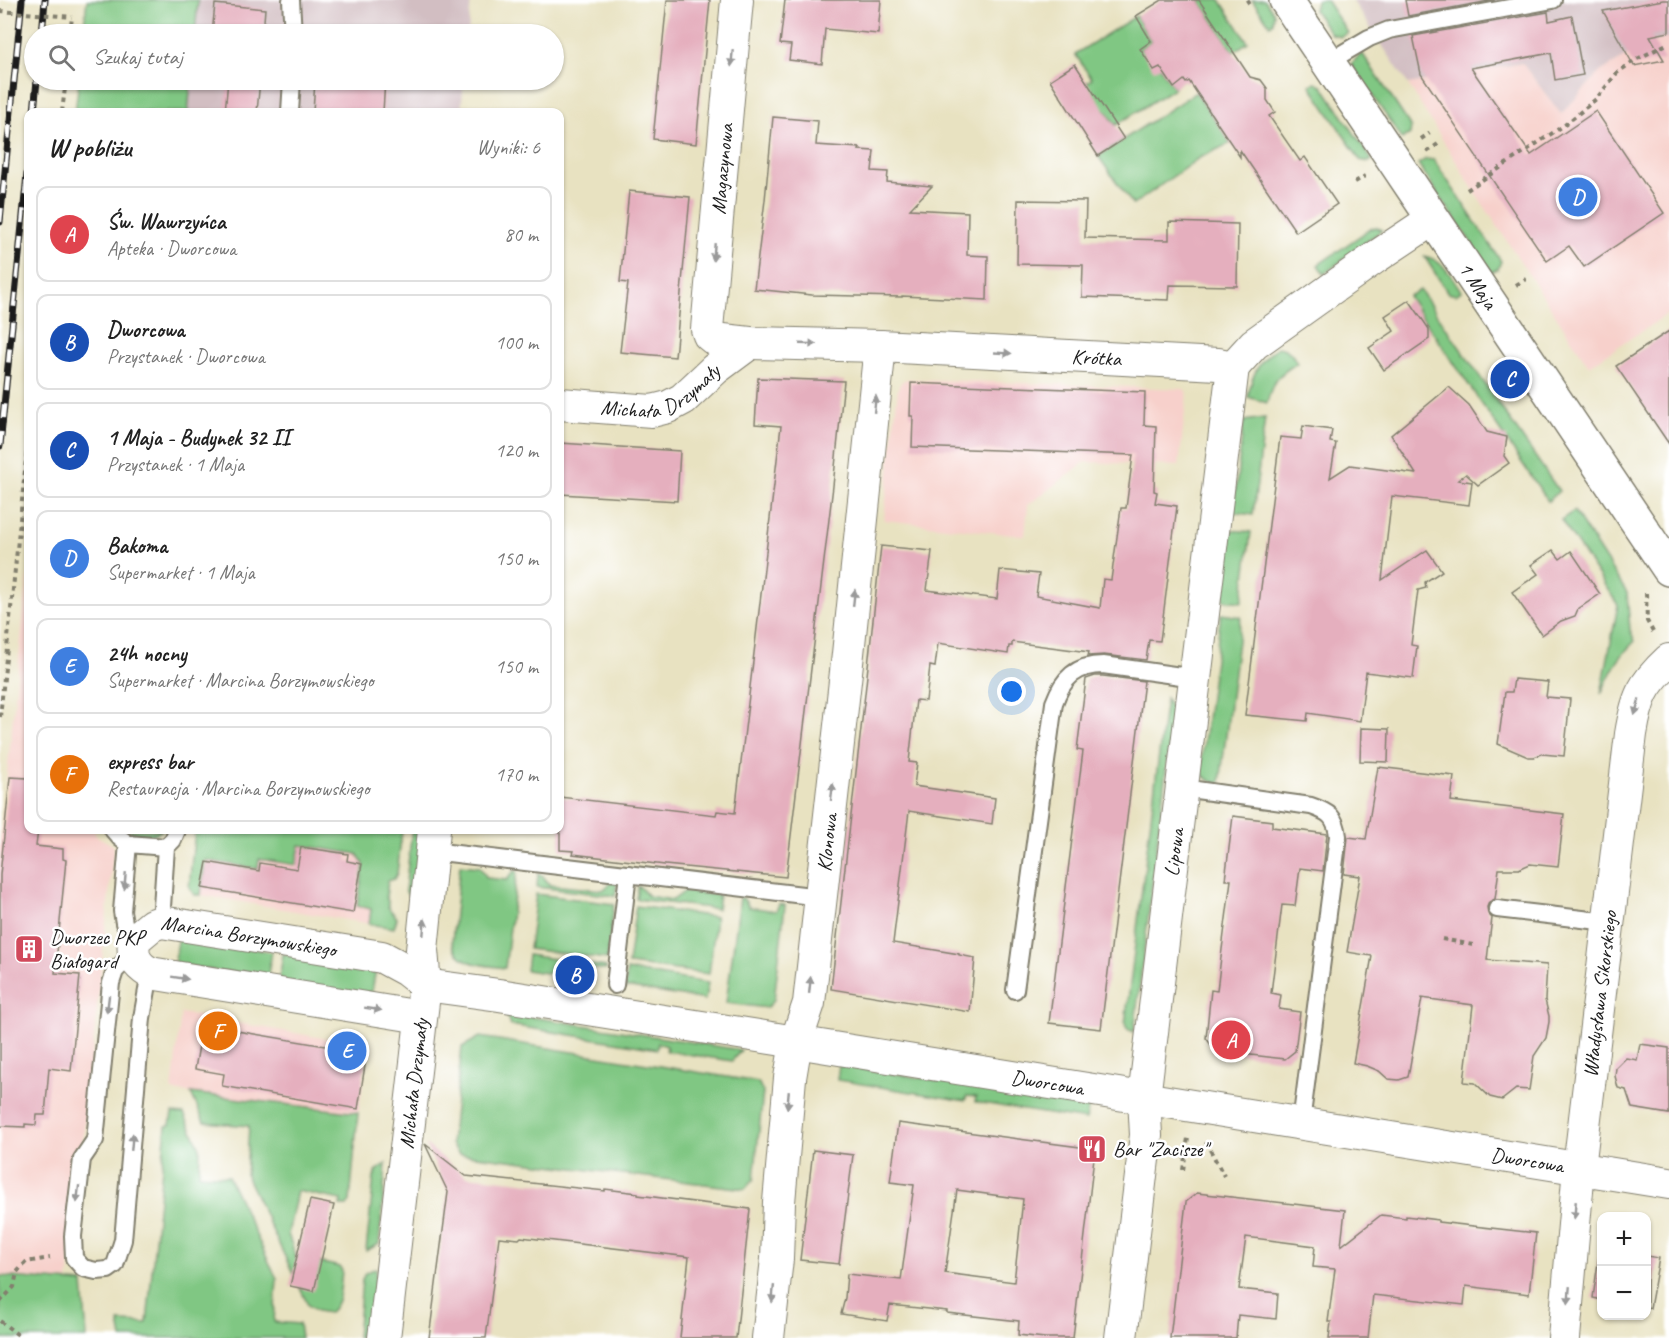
<!DOCTYPE html>
<html lang="pl">
<meta charset="utf-8">
<style>
:root{--surface:#fff;--page:#f2f2f2;--text:#222;--muted:#767676;--line:#e0e0e0;--accent:#d1495b}
body{margin:0;font-family:Caveat,sans-serif;background:var(--page);color:var(--text)}
.controls{position:absolute;right:18px;bottom:18px;display:grid;overflow:hidden;border-radius:12px;box-shadow:0 2px 4px #0004}
.controls button{width:54px;height:54px;display:grid;place-items:center;padding:0;border:0;border-bottom:2px solid var(--line);background:var(--surface);color:var(--text);font:30px sans-serif}
.you{position:absolute;left:1012px;top:692px;width:21px;height:21px;margin:-15px;border:4px solid #fff;border-radius:50%;background:#1a73e8;box-shadow:0 0 0 9px #1a73e833}
.badge{display:grid;place-items:center;width:39px;height:39px;border-radius:50%;background:var(--accent);color:#fff;font-size:20px;font-weight:700}
.pin{position:absolute;translate:-50% -50%;border:3px solid #fff;box-shadow:0 2px 6px #0006}
.list{margin:0;padding:0;list-style:none}
h2{display:flex;justify-content:space-between;align-items:center;height:78px;margin:0;padding:0 24px;font-size:26px}
h2 small{font-size:20px;font-weight:400;color:var(--muted)}
.list li{display:grid;grid-template-columns:39px 1fr auto;gap:18px;align-items:center;box-sizing:border-box;height:96px;margin:0 12px 12px;padding:0 12px;border:2px solid var(--line);border-radius:12px}
.list b{display:block;font-size:22px;white-space:nowrap}
.list p{margin:0;font-size:20px;white-space:nowrap;color:var(--muted)}
.list em{font-size:20px;font-style:normal;color:var(--muted)}
.icon{flex:none;width:33px;height:33px;fill:none;stroke:currentColor;stroke-width:2;stroke-linecap:round;stroke-linejoin:round}
.map{position:relative;flex:none;width:1669px;height:1338px;overflow:hidden}
.search{position:absolute;background:var(--surface);box-shadow:0 2px 4px #0004;left:24px;top:24px;width:540px;height:66px;display:flex;align-items:center;gap:15px;box-sizing:border-box;padding:0 21px;border-radius:33px;color:var(--muted);font-size:22px}
.panel{position:absolute;background:var(--surface);box-shadow:0 2px 4px #0004;left:24px;top:108px;width:540px;height:726px;border-radius:12px}
.map>svg:first-child{display:block}
</style>
<div class="map">
<svg width="1669" height="1338" viewBox="0 0 1669 1338">
<rect width="100%" height="100%" fill="#fff"/>
<filter id="ink" filterUnits="userSpaceOnUse"><feTurbulence type="fractalNoise" baseFrequency=".0167" numOctaves="2"/><feDisplacementMap in="SourceGraphic" scale="12" xChannelSelector="R" yChannelSelector="G"/><feConvolveMatrix kernelMatrix="1 2 1 2 8 2 1 2 1" color-interpolation-filters="sRGB"/></filter>
<filter id="wash" filterUnits="userSpaceOnUse"><feTurbulence type="fractalNoise" baseFrequency=".008" numOctaves="4" result="noise"/><feDisplacementMap in="SourceGraphic" scale="24" xChannelSelector="R" yChannelSelector="G"/><feGaussianBlur stdDeviation="1.35" result="paint"/><feColorMatrix in="noise" values="0 0 0 0 0 0 0 0 0 0 0 0 0 0 0 0 0 1.4 0 .05"/><feComposite in="paint" operator="in"/></filter>
<g filter="url(#wash)">
<rect width="100%" height="100%" fill="#e8e2c1"/>
<g fill="#f7d0cb">
<path d="M1669,37V313L1589,366L1473,189L1408,84L1522,63L1561,114L1600,72L1647,44Z"/>
<path d="M909,379L1184,389L1187,393L1179,466L1085,462L1028,505L1025,536L884,520L898,389L900,384L904,380Z"/>
<path d="M28,571V830H95V835L114,846L68,1281L0,1275V844Z"/>
<path d="M300,845L357,854L386,898L383,926L201,895L206,851L296,865Z"/>
<path d="M181,1013L368,1046L358,1113L172,1091Z"/>
</g>
<g fill="#d2bec2">
<path d="M198,0H471L468,34H195Z"/>
<path d="M1352,0H1669V37L1647,44L1600,72L1561,114L1522,63L1408,84Z"/>
<path d="M191,80H464L461,112H188Z"/>
</g>
<g fill="#80c783" stroke="#4e7250" stroke-width="1.5">
<path d="M87,0H198L195,34H83Z"/>
<path d="M1199,0H1220L1248,42L1233,52Z"/>
<path d="M1252,0H1265L1274,13L1273,23L1270,25Z"/>
<path d="M1319,0H1326L1348,33L1340,37L1331,34L1314,10L1316,2Z"/>
<path d="M1136,16L1151,41L1140,49L1160,67L1174,88L1116,125L1105,110L1102,111L1084,84L1092,79L1075,54Z"/>
<path d="M1362,53L1411,127L1410,134L1402,139L1351,64Z"/>
<path d="M79,80H191L188,112H75Z"/>
<path d="M1316,83L1322,85L1372,160L1369,162L1360,160L1310,85Z"/>
<path d="M1196,92L1231,143L1199,158L1133,205L1098,156Z"/>
<path d="M1426,159L1434,160L1501,261L1498,269L1491,272L1418,164Z"/>
<path d="M1375,227L1382,230L1324,274L1318,265L1370,229Z"/>
<path d="M1424,256C1443,260 1451,276 1461,291L1456,295L1448,293Z"/>
<path d="M1420,290L1559,491L1548,501L1408,296Z"/>
<path d="M1278,347C1289,349 1292,354 1297,363C1277,376 1273,379 1267,403L1248,397C1252,374 1259,360 1278,347Z"/>
<path d="M1265,418L1253,515L1233,512L1244,421Z"/>
<path d="M1574,511L1627,593L1630,630L1635,641C1617,659 1611,671 1601,694L1618,605L1561,520Z"/>
<path d="M1231,530L1251,532L1242,602L1223,600Z"/>
<path d="M1221,614L1241,617L1220,783C1210,782 1206,779 1200,772Z"/>
<path d="M1166,698L1173,713L1134,1032L1127,1029L1125,1024Z"/>
<path d="M128,830H163C152,836 139,838 128,830Z"/>
<path d="M195,830H402L397,874L394,879L388,881L386,897L388,901V907L397,918L394,928L369,924L371,909L357,906L364,864L357,854L300,845L296,865L259,859L258,869L205,860L201,895H194L189,887Z"/>
<path d="M412,830H422L415,895H408L405,890Z"/>
<path d="M460,865L480,867L487,878L507,880L514,871H517L505,968C485,965 457,966 452,942Z"/>
<path d="M538,874L542,875L550,885L603,890L612,882L617,883L615,896L537,887Z"/>
<path d="M638,886H639L648,896L673,900L685,891L719,895L717,909L636,899Z"/>
<path d="M536,894L614,904L607,959L529,949Z"/>
<path d="M740,898H743L749,907L776,911L779,904L785,905L774,1000L767,1008L726,1003Z"/>
<path d="M636,906L716,917L709,974L628,964Z"/>
<path d="M179,936L272,952L267,979L174,964Z"/>
<path d="M283,954L376,969L371,997L279,981Z"/>
<path d="M528,955L606,967V970L554,963L552,974L526,970Z"/>
<path d="M627,970L708,983L705,1000L625,987Z"/>
<path d="M506,1013L741,1050L732,1061L666,1051L667,1046L658,1043L657,1049L510,1025Z"/>
<path d="M480,1037L758,1082L763,1092L754,1179L745,1189L459,1154L451,1144L462,1047Z"/>
<path d="M839,1065L1089,1105L1086,1120L975,1102L976,1097L967,1096L965,1101L837,1080Z"/>
<path d="M191,1093L358,1113L350,1201L347,1206H340L341,1200L297,1191L288,1234L296,1257L340,1267L342,1271C340,1286 342,1303 329,1313L317,1311L308,1305L246,1175L249,1126L204,1122Z"/>
<path d="M172,1113L184,1114L200,1148L199,1174L228,1176L277,1279L274,1322L299,1324L301,1338H122L119,1322L147,1323L166,1126L170,1125Z"/>
<path d="M386,1164L379,1244L366,1251L374,1177L377,1171Z"/>
<path d="M376,1268C374,1296 375,1314 359,1338H357L362,1280L365,1273Z"/>
<path d="M0,1276L83,1283L87,1338H0Z"/>
</g>
<g id="blocks">
<g fill="#e5afbe" fill-rule="evenodd">
<path d="M667,0H710L696,144L653,139Z"/>
<path d="M785,0H881L878,34L825,29L822,64L789,60L791,45L780,44Z"/>
<path d="M1162,0H1199L1250,77L1261,80L1267,88V100L1275,112L1269,116L1300,161L1305,157L1337,204L1296,232L1240,150V157L1189,81L1186,83L1184,80L1174,88L1160,67L1154,70L1140,49L1151,41L1136,16Z"/>
<path d="M1405,0H1495L1408,16Z"/>
<path d="M1663,0H1669V32L1650,36L1664,60L1634,66L1603,11Z"/>
<path d="M215,4L265,9L263,34H212Z"/>
<path d="M1548,12L1549,21L1572,16L1583,75L1555,80L1551,53L1471,68L1531,155L1596,111L1664,213L1584,267L1569,246L1547,261L1421,74L1413,36Z"/>
<path d="M1075,64L1124,139L1098,156L1050,80Z"/>
<path d="M228,80H260L257,112H225Z"/>
<path d="M315,80H385L383,112H313Z"/>
<path d="M773,117L818,121L816,145L860,148L859,150L874,151L872,171L888,172L887,182L932,186L910,209L968,212L967,255L988,256L987,300L902,296V297L812,295L754,289L765,200Z"/>
<path d="M629,191L690,197L675,357L620,352L628,283L620,282Z"/>
<path d="M1018,200L1086,201L1085,238L1169,240V222L1238,224L1237,286L1170,285L1169,300L1082,297L1083,265L1017,264Z"/>
<path d="M1409,300L1429,329V339L1384,370L1369,348L1394,331L1385,316Z"/>
<path d="M1669,331V444L1616,366Z"/>
<path d="M758,378L844,381L833,486L786,877L665,865L573,854L574,851L560,850V797L716,815L717,811L735,813L781,426L755,424Z"/>
<path d="M911,383L1145,392L1144,425L1156,426L1154,491L1157,492L1155,503L1177,506L1160,641L1149,640L1146,660L1104,655L1088,656L1089,652L1012,642V646H1009L1008,654L938,643L935,667L930,666L926,701L916,700L909,762L917,763L914,786L995,798L992,824L909,811L893,943L959,954V955L975,958L970,1012L831,989L865,694L881,546L932,551L927,590L997,599L1000,570L1039,574L1036,596L1100,608L1103,579L1111,580L1121,508H1126L1133,455L912,447L913,416H910Z"/>
<path d="M1449,387L1469,405L1487,432L1507,437L1504,456L1509,463L1478,485L1466,474L1458,480L1472,482L1469,505L1392,496L1382,580L1427,550L1442,571L1425,582L1426,588L1418,590L1411,645L1417,646L1413,678L1366,672L1360,721L1308,713L1307,721L1245,715L1280,437L1301,439L1303,426L1332,430L1330,442L1336,443L1330,478L1350,465L1416,474L1391,435Z"/>
<path d="M560,443L680,451L677,501L560,494Z"/>
<path d="M1553,550L1560,559L1571,551L1600,594L1578,609L1575,616L1561,621L1542,635L1512,592L1538,574L1531,565Z"/>
<path d="M1095,676H1103L1144,681L1101,1029L1049,1023L1083,751L1077,750L1086,679Z"/>
<path d="M1514,679L1548,682L1546,697L1570,699L1564,756L1542,754L1534,757H1528L1498,744L1505,692H1512Z"/>
<path d="M1361,728L1389,729L1388,762L1360,761Z"/>
<path d="M1378,767L1454,776L1451,801L1564,814L1558,867L1530,864L1519,869H1499L1495,899L1489,902L1487,907L1488,914L1492,918L1487,960L1547,965L1545,1000L1549,1016V1022L1546,1038L1534,1056L1529,1090L1516,1089L1502,1100L1490,1097L1475,1083L1464,1082L1473,1005L1422,998L1408,1077L1399,1080L1388,1079L1379,1071L1367,1066L1353,1063L1372,956L1347,952L1360,876L1344,874L1348,837L1366,839Z"/>
<path d="M10,777L28,778V830H38L36,846L63,849V859L66,860L55,973L80,975L71,1071L49,1068L45,1115H37L36,1125L25,1124V1127L0,1126V875Z"/>
<path d="M1233,816L1272,821V827L1327,834L1323,871L1300,868L1295,906L1282,905L1271,993L1281,995L1279,1009L1300,1012L1295,1051L1285,1059L1216,1051L1206,1038L1211,990L1217,991L1221,957L1231,880H1225Z"/>
<path d="M301,847L348,854L347,861L362,864L353,913L202,888L207,862L259,871L260,863L297,869Z"/>
<path d="M202,1028L231,1033V1030L367,1053L358,1109L222,1086L224,1074L195,1069Z"/>
<path d="M1640,1044L1669,1048V1114L1632,1108L1626,1090L1618,1088L1615,1076L1616,1068L1626,1058L1637,1060Z"/>
<path d="M898,1123L1095,1149L1073,1338H1045L1018,1335L1019,1321L947,1313V1311L890,1305L887,1321L841,1314L845,1298L847,1274L901,1280L914,1185L890,1182ZM957,1190L1023,1199L1014,1282L945,1273Z"/>
<path d="M425,1144L466,1176L605,1191V1189L638,1193V1195L750,1209L736,1338H680L689,1257L521,1237L519,1239L499,1237L486,1338H429L448,1192Z"/>
<path d="M813,1150L853,1155L839,1264L800,1260Z"/>
<path d="M1197,1193L1345,1210L1341,1246L1381,1215L1406,1218V1216L1438,1220V1222L1536,1233L1529,1294L1466,1286L1464,1305L1373,1295L1368,1338H1329L1331,1322H1328L1335,1269L1313,1267L1315,1246L1246,1237L1239,1289L1278,1293L1276,1319L1238,1315L1236,1338H1170L1186,1202Z"/>
<path d="M310,1200L334,1205L314,1291L290,1286Z"/>
<path d="M1600,1248H1602V1300L1593,1298Z"/>
<path d="M1647,1256L1659,1258L1650,1308L1647,1307Z"/>
</g>
</g>
</g>
<g filter="url(#ink)">
<use href="#blocks" fill-opacity="0" stroke="#827f6e" stroke-width="1.5"/>
<g fill="none" stroke-linecap="round" stroke-linejoin="round">
<g stroke="#827f6e" stroke-width="20">
<g id="lane">
<path d="M291,0L293,34"/>
<path d="M1328,62L1369,38L1389,30L1553,0"/>
<path d="M290,112L292,80"/>
<path d="M1182,788L1311,806C1329,812 1336,817 1338,836L1301,1123"/>
<path d="M113,830L120,838L128,844L122,911L124,923L134,940"/>
<path d="M128,844L166,847"/>
<path d="M432,851L820,897"/>
<path d="M1497,909L1608,922"/>
<path d="M161,922L166,847L173,840L177,830"/>
<path d="M133,953L115,971L111,983L95,1140L82,1159L73,1236L74,1258L83,1268L96,1271L108,1270L115,1265L123,1240L142,1018L150,973"/>
<path d="M615,985L628,874"/>
<path d="M1015,990L1054,703C1063,678 1076,665 1103,665L1195,678"/>
</g>
</g>
<g stroke="#827f6e" stroke-width="34">
<g id="street">
<path id="s1" d="M737,0L707,329L709,335L714,339L750,343L880,346L1218,364L1233,367"/>
<path d="M1233,367L1254,344L1376,257L1433,219"/>
<path id="s2" d="M560,404L652,411L668,407L683,399L715,369L750,343"/>
<path id="s3" d="M425,985L499,995L796,1042L1669,1183"/>
<path id="s4" d="M421,1017L150,973C135,964 132,957 134,940L152,925L161,922L382,957L406,970L425,985"/>
<path id="s5" d="M384,1338L425,985L422,950L434,830"/>
<path id="s6" d="M768,1338L777,1259L779,1202L790,1078L796,1042L809,1003L848,654L880,346"/>
<path id="s7" d="M1121,1338L1146,1135L1144,1098L1233,367"/>
<path id="s8" d="M1564,1338L1579,1168L1631,734C1637,698 1642,685 1669,660"/>
</g>
</g>
<g stroke="#827f6e" stroke-width="36">
<g id="secondary">
<path id="s9" d="M1286,0L1669,569"/>
</g>
</g>
<g stroke="#827f6e" stroke-width="4" stroke-dasharray="4.5 4.5" stroke-linecap="butt">
<path d="M1247,0L1252,7"/>
<path d="M70,34L72,17"/>
<path d="M62,112L66,80"/>
<path d="M1421,139L1430,133"/>
<path d="M1427,152L1438,144"/>
<path d="M1355,182L1365,176"/>
<path d="M1467,190L1566,124L1596,99L1617,73L1635,60L1669,43"/>
<path d="M1516,285L1526,279"/>
<path d="M1646,593L1647,621L1653,632"/>
<path d="M0,717L28,441"/>
<path d="M1442,939L1473,945"/>
<path d="M1206,1142L1224,1176"/>
<path d="M1183,1170L1188,1138"/>
<path d="M0,1302L14,1287L17,1272L26,1262L50,1258"/>
<path d="M0,1321L22,1338"/>
</g>
<use href="#lane" stroke="#fff" stroke-width="16"/>
<use href="#street" stroke="#fff" stroke-width="32"/>
<use href="#secondary" stroke="#fff" stroke-width="33"/>
<g stroke="#1c1c1c" stroke-width="7">
<g id="rail">
<path d="M42,34L45,0"/>
<path d="M34,112L37,80"/>
<path d="M0,222L22,0"/>
<path d="M0,446L28,165"/>
</g>
</g>
<use href="#rail" stroke="#fff" stroke-width="4.5" stroke-dasharray="14" stroke-linecap="butt"/>
<path stroke="#827f6e" stroke-width="4" stroke-dasharray="4.5 4.5" stroke-linecap="butt" d="M0,11L72,17"/>
</g>
<defs><path id="oneway-solid" d="M-6-.8H1V-3.2L6.5 0L1 3.2V.8H-6Z" transform="scale(1.5)"/></defs>
<g fill="#999">
<use href="#oneway-solid" transform="translate(732 58) rotate(95)"/>
<use href="#oneway-solid" transform="translate(714 252) rotate(95)"/>
<use href="#oneway-solid" transform="translate(808 344) rotate(2)"/>
<use href="#oneway-solid" transform="translate(1003 353) rotate(3)"/>
<use href="#oneway-solid" transform="translate(875 404) rotate(-84)"/>
<use href="#oneway-solid" transform="translate(854 598) rotate(-84)"/>
<use href="#oneway-solid" transform="translate(1637 707) rotate(106)"/>
<use href="#oneway-solid" transform="translate(832 792) rotate(-83)"/>
<use href="#oneway-solid" transform="translate(125 881) rotate(95)"/>
<use href="#oneway-solid" transform="translate(424 927) rotate(-85)"/>
<use href="#oneway-solid" transform="translate(180 978) rotate(9)"/>
<use href="#oneway-solid" transform="translate(810 985) rotate(-84)"/>
<use href="#oneway-solid" transform="translate(108 1004) rotate(97)"/>
<use href="#oneway-solid" transform="translate(373 1009) rotate(9)"/>
<use href="#oneway-solid" transform="translate(788 1100) rotate(95)"/>
<use href="#oneway-solid" transform="translate(132 1142) rotate(-85)"/>
<use href="#oneway-solid" transform="translate(78 1194) rotate(97)"/>
<use href="#oneway-solid" transform="translate(1575 1210) rotate(95)"/>
<use href="#oneway-solid" transform="translate(773 1294) rotate(96)"/>
<use href="#oneway-solid" transform="translate(1569 1295) rotate(95)"/>
</g>
</g>
<defs>
<g id="building-square" transform="scale(1.5)"><rect x="-9" y="-9" width="18" height="18" rx="4" fill="#d1495b" stroke="#fff"/><path d="M-4-6H4V6H1V3H-1V6H-4ZM-2.5-4.3h1.7v1.8h-1.7ZM.8-4.3h1.7v1.8H.8ZM-2.5-1h1.7V.8h-1.7ZM.8-1h1.7V.8H.8Z" fill="#fff"/></g>
<g id="restaurant-square" transform="scale(1.5)"><rect x="-9" y="-9" width="18" height="18" rx="4" fill="#d1495b" stroke="#fff"/><path d="M-5-6h1v4h1v-4h1v4h1v-4h1v5L-1.5 .5V6h-2V.5L-5-1ZM5-6V6H3V1.5H1.5Q1.5-4 5-6Z" fill="#fff"/></g>
</defs>
<g fill-rule="evenodd">
<use href="#building-square" x="29" y="949"/>
<use href="#restaurant-square" x="1092" y="1149"/>
</g>
<g text-anchor="middle" dominant-baseline="central" stroke-width="5" stroke-linejoin="round" paint-order="stroke">
<g font-size="21" fill="#1c1c1c" stroke="#fff">
<text transform="translate(722 169) rotate(-85)">Magazynowa</text>
<text stroke="none"><textPath href="#s9" startOffset="344">1 Maja</textPath></text>
<text stroke="none"><textPath href="#s1" startOffset="726">Krótka</textPath></text>
<text stroke="none"><textPath href="#s2" startOffset="106">Michała Drzymały</textPath></text>
<text stroke="none"><textPath href="#s6" startOffset="500">Klonowa</textPath></text>
<text stroke="none"><textPath href="#s7" startOffset="489">Lipowa</textPath></text>
<text stroke="none"><textPath href="#s4" startOffset="436">Marcina Borzymowskiego</textPath></text>
<text stroke="none"><textPath href="#s8" startOffset="346">Władysława Sikorskiego</textPath></text>
<text stroke="none"><textPath href="#s3" startOffset="630">Dworcowa</textPath></text>
<text stroke="none"><textPath href="#s5" startOffset="256">Michała Drzymały</textPath></text>
<text stroke="none"><textPath href="#s3" startOffset="1116">Dworcowa</textPath></text>
</g>
<g font-size="21" fill="#1c1c1c" stroke="#fff" text-anchor="start">
<text x="50" y="937">Dworzec PKP<tspan x="50" dy="24">Białogard</tspan></text>
<text x="1113" y="1149">Bar "Zacisze"</text>
</g>
</g>
</svg>
<div class="controls">
<button>+</button>
<button>−</button>
</div>
<div class="you"></div>
<div class="pin badge" style="left:1231px;top:1040px;background:#e0444e">A</div>
<div class="pin badge" style="left:575px;top:975px;background:#1a4fb4">B</div>
<div class="pin badge" style="left:1510px;top:379px;background:#1a4fb4">C</div>
<div class="pin badge" style="left:1578px;top:197px;background:#3f7fe0">D</div>
<div class="pin badge" style="left:347px;top:1051px;background:#3f7fe0">E</div>
<div class="pin badge" style="left:218px;top:1031px;background:#e8710a">F</div>
<div class="search"><svg class="icon" aria-label="search" viewBox="0 0 24 24"><circle cx="10" cy="10" r="6"/><path d="M15 15l6 6"/></svg>Szukaj tutaj</div>
<section class="panel">
<h2>W pobliżu<small>Wyniki: 6</small></h2>
<ul class="list">
<li><span class="badge" style="background:#e0444e">A</span><div><b>Św. Wawrzyńca</b><p>Apteka · Dworcowa</p></div><em>80 m</em></li>
<li><span class="badge" style="background:#1a4fb4">B</span><div><b>Dworcowa</b><p>Przystanek · Dworcowa</p></div><em>100 m</em></li>
<li><span class="badge" style="background:#1a4fb4">C</span><div><b>1 Maja - Budynek 32 II</b><p>Przystanek · 1 Maja</p></div><em>120 m</em></li>
<li><span class="badge" style="background:#3f7fe0">D</span><div><b>Bakoma</b><p>Supermarket · 1 Maja</p></div><em>150 m</em></li>
<li><span class="badge" style="background:#3f7fe0">E</span><div><b>24h nocny</b><p>Supermarket · Marcina Borzymowskiego</p></div><em>150 m</em></li>
<li><span class="badge" style="background:#e8710a">F</span><div><b>express bar</b><p>Restauracja · Marcina Borzymowskiego</p></div><em>170 m</em></li>
</ul>
</section>
</div>
